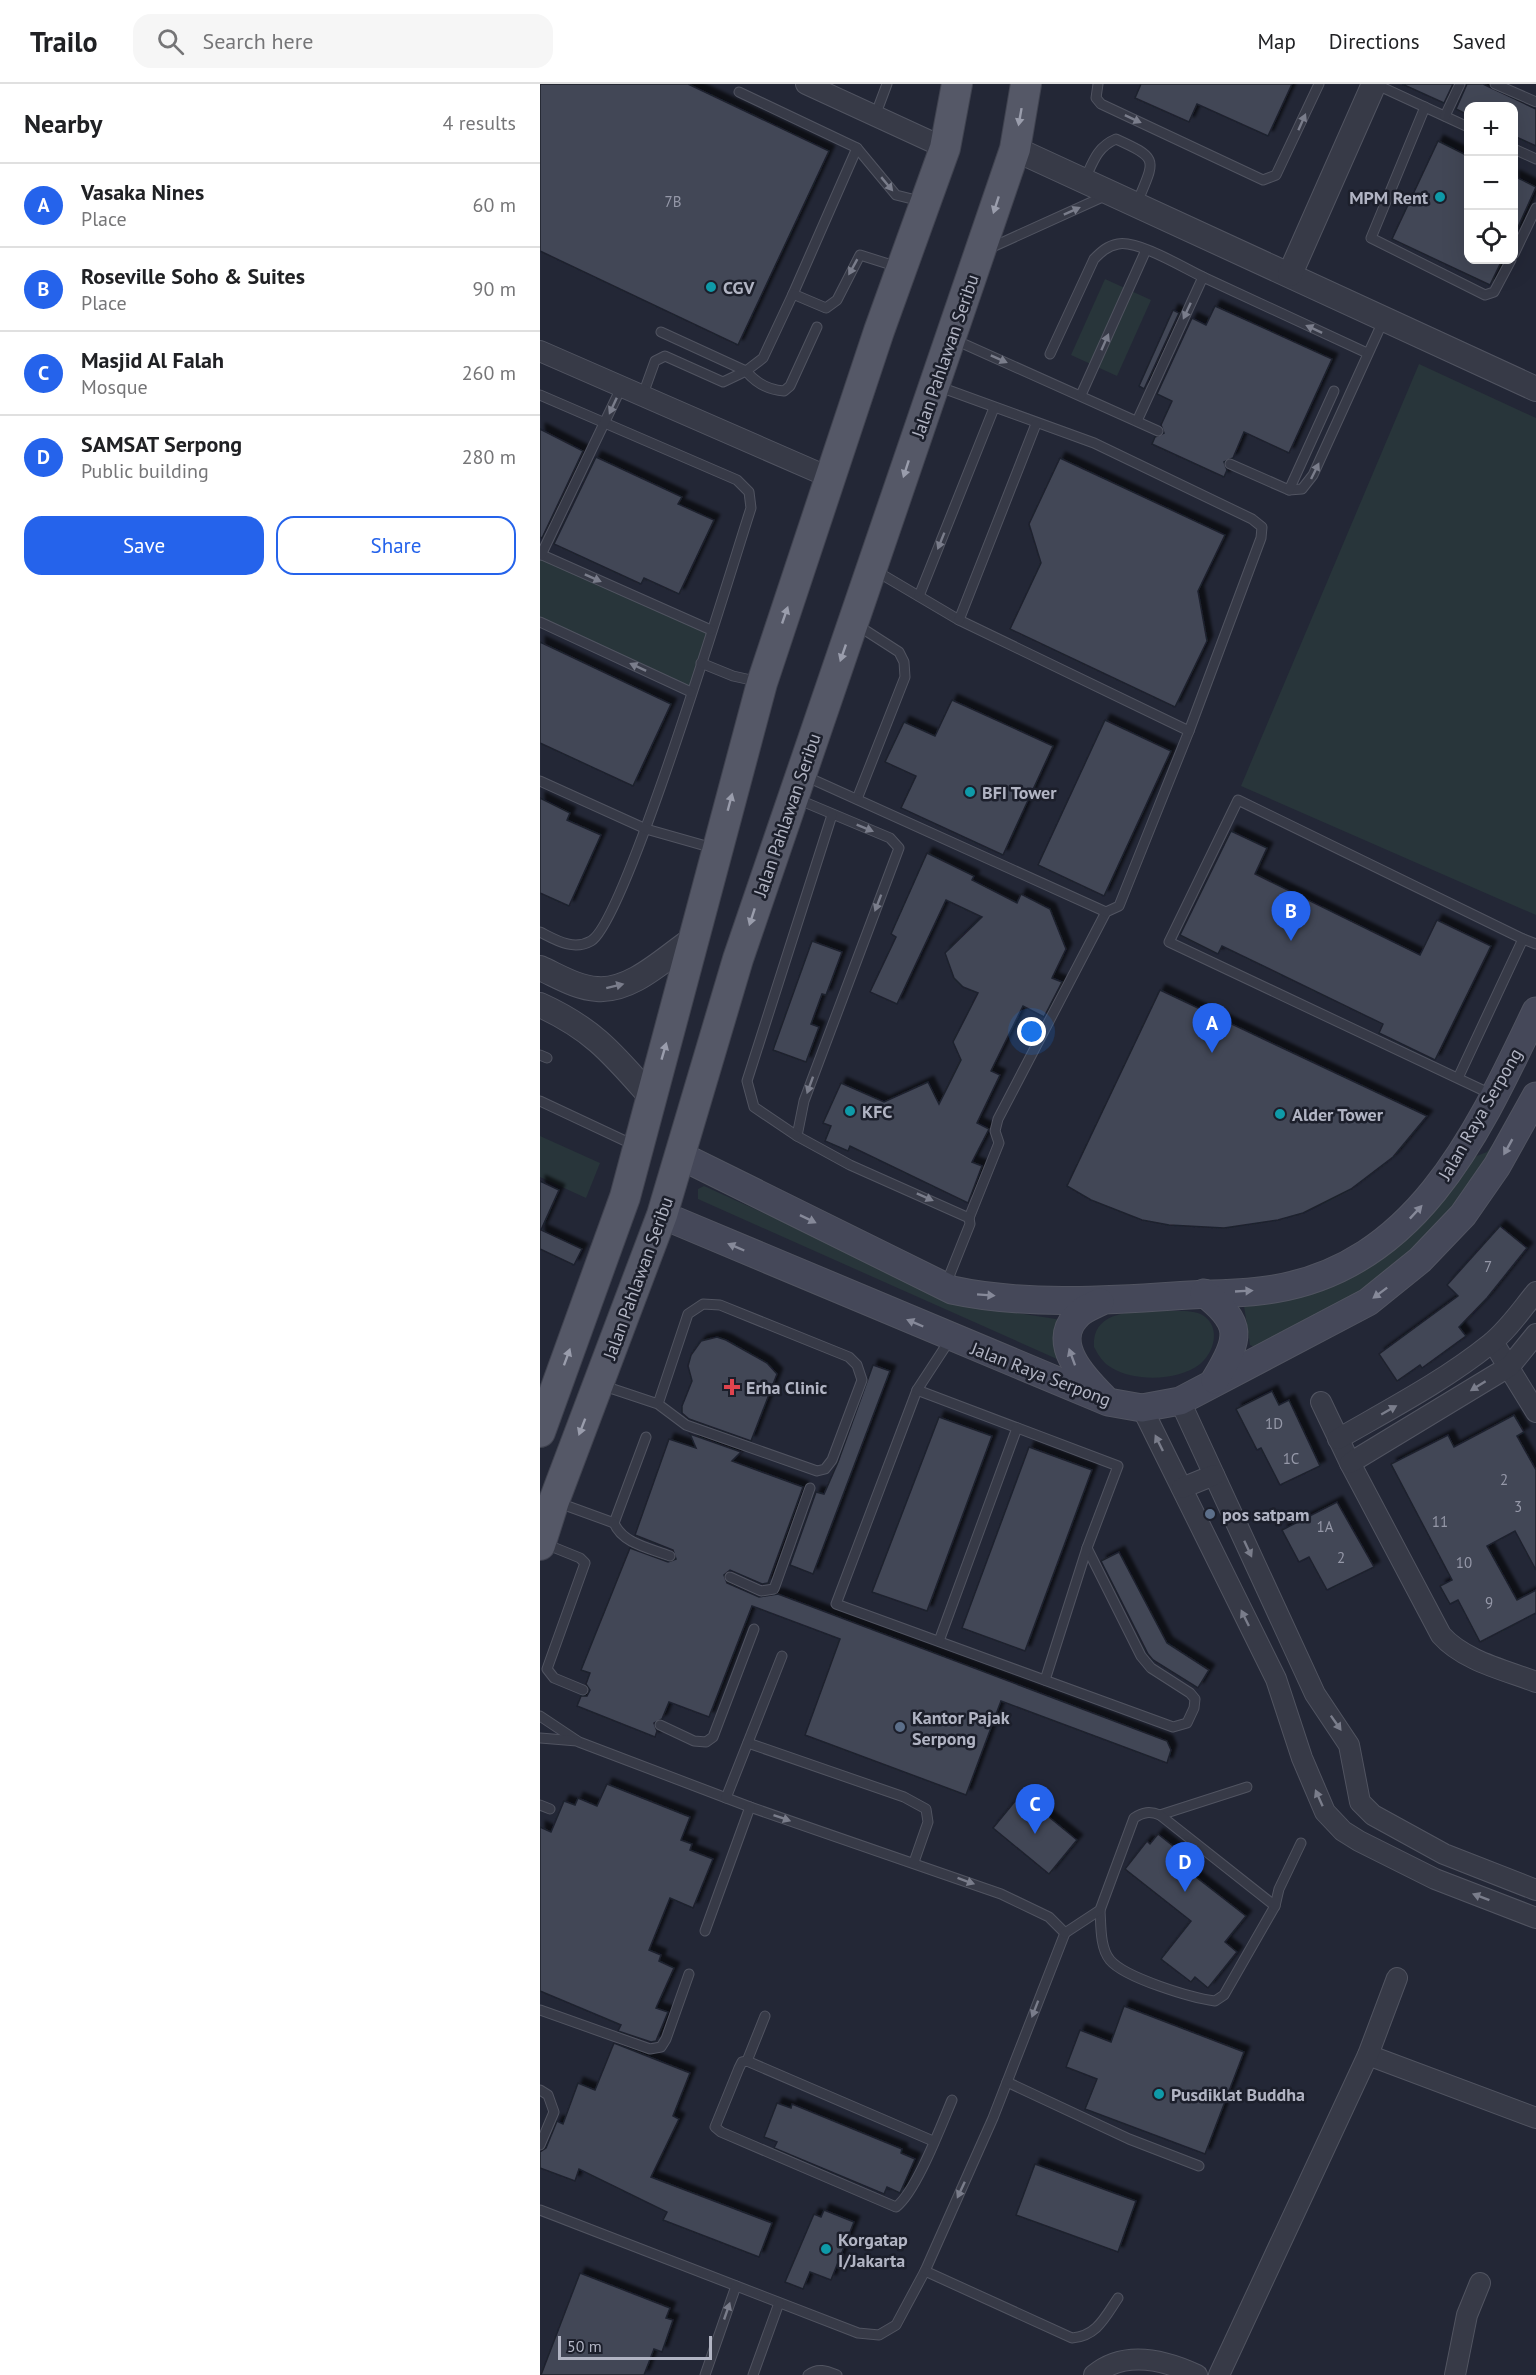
<!DOCTYPE html>
<meta charset="utf-8">
<style>
:root{--surface:#fff;--page:#f6f6f6;--text:#202124;--muted:#757577;--line:#e0e0e0;--accent:#2563eb}
body{margin:0;font-family:"PT Sans",sans-serif;background:var(--page);color:var(--text)}
.controls{position:absolute;right:18px;top:18px;display:grid;overflow:hidden;border-radius:12px;box-shadow:0 6px 24px #0002}
.controls button{width:54px;height:54px;display:grid;place-items:center;padding:0;border:0;border-bottom:2px solid var(--line);background:var(--surface);color:var(--text);font:30px sans-serif}
.scale{position:absolute;left:18px;bottom:15px;width:154px;box-sizing:border-box;padding-left:6px;border:3px solid #b1b4c3;border-top:0;font-size:16px;line-height:21px;white-space:nowrap;color:#b1b4c3;-webkit-text-stroke:4px #1c1f2b;paint-order:stroke}
.you{position:absolute;left:492px;top:948px;width:21px;height:21px;margin:-15px;border:4px solid #fff;border-radius:50%;background:#1a73e8;box-shadow:0 0 0 9px #1a73e833}
.badge{display:grid;place-items:center;width:39px;height:39px;border-radius:50%;background:var(--accent);color:#fff;font-size:20px;font-weight:700}
.pin{position:absolute;translate:-50% -50px;filter:drop-shadow(0 2px 3px #0008)}
.pin::after{content:'';position:absolute;top:32px;width:21px;height:18px;background:inherit;clip-path:polygon(0 0,100% 0,50% 100%)}
.list{margin:0;padding:0;list-style:none}
h2{display:flex;justify-content:space-between;align-items:center;height:78px;margin:0;padding:0 24px;font-size:26px}
h2 small{font-size:20px;font-weight:400;color:var(--muted)}
.list li{display:grid;grid-template-columns:39px 1fr auto;gap:18px;align-items:center;box-sizing:border-box;height:84px;padding:0 24px;border-top:2px solid var(--line)}
.list b{display:block;font-size:22px;white-space:nowrap}
.list p{margin:0;font-size:20px;white-space:nowrap;color:var(--muted)}
.list em{font-size:20px;font-style:normal;color:var(--muted)}
.actions{display:flex;gap:12px;padding:18px 24px}
.actions a{flex:1;padding:14px 0;border:2px solid var(--accent);border-radius:18px;text-align:center;font-size:21px;color:var(--accent)}
.actions .main{background:var(--accent);color:#fff}
.icon{flex:none;width:33px;height:33px;fill:none;stroke:currentColor;stroke-width:2;stroke-linecap:round;stroke-linejoin:round}
.map{position:relative;flex:none;width:996px;height:2291px;overflow:hidden}
header{display:flex;align-items:center;gap:36px;box-sizing:border-box;height:84px;padding:0 30px;background:var(--surface);border-bottom:2px solid var(--line)}
header strong{font-size:28px}
nav{display:flex;gap:33px;margin-inline-start:auto;font-size:21px}
.search{width:420px;height:54px;background:var(--page);display:flex;align-items:center;gap:15px;box-sizing:border-box;padding:0 21px;border-radius:18px;color:var(--muted);font-size:22px}
main{display:flex}
aside{flex:1;background:var(--surface)}
.map>svg:first-child{display:block}
</style>
<header>
<strong>Trailo</strong>
<div class="search"><svg class="icon" aria-label="search" viewBox="0 0 24 24"><circle cx="10" cy="10" r="6"/><path d="M15 15l6 6"/></svg>Search here</div>
<nav><a>Map</a><a>Directions</a><a>Saved</a></nav>
</header>
<main>
<aside>
<h2>Nearby<small>4 results</small></h2>
<ul class="list">
<li><span class="badge">A</span><div><b>Vasaka Nines</b><p>Place</p></div><em>60 m</em></li>
<li><span class="badge">B</span><div><b>Roseville Soho &amp; Suites</b><p>Place</p></div><em>90 m</em></li>
<li><span class="badge">C</span><div><b>Masjid Al Falah</b><p>Mosque</p></div><em>260 m</em></li>
<li><span class="badge">D</span><div><b>SAMSAT Serpong</b><p>Public building</p></div><em>280 m</em></li>
</ul>
<div class="actions"><a class="main">Save</a><a>Share</a></div>
</aside>
<div class="map">
<svg width="996" height="2291" viewBox="0 0 996 2291">
<defs>
<filter id="shadow"><feDropShadow dx="5.5" dy="-5.5" stdDeviation="1.5" flood-color="#0009"/></filter>
</defs>
<rect width="100%" height="100%" fill="#232736"/>
<g fill="#28353a">
<path d="M565,195L611,216L577,292L531,271Z"/>
<path d="M879,280L996,334V831L701,702Z"/>
<path d="M0,470L171,546L151,608L0,538Z"/>
<path d="M974,1031L945,1086L880,1163L822,1207L714,1263L710,1261L703,1215L769,1201L929,1075L947,1068Z"/>
<path d="M0,1052L60,1079L46,1114L0,1093Z"/>
<path d="M164,1102L376,1198L453,1225L522,1236L515,1258L517,1275L158,1115V1105Z"/>
<path d="M638,1227C647,1227 656,1227 664,1232C681,1244 674,1269 660,1280C639,1297 595,1298 572,1284C563,1279 559,1272 554,1263C551,1220 609,1228 638,1227Z"/>
</g>
<g fill="#424657" stroke="#1e212d" stroke-width="1.5" filter="url(#shadow)">
<path d="M0,0H148L289,67L198,261L0,167Z"/>
<path d="M601,0H752L728,52L657,20L649,38L595,14Z"/>
<path d="M862,0H913L904,19Z"/>
<path d="M927,0H943L996,25V62L974,52V22H928V31L916,25Z"/>
<path d="M898,57L928,72V176H962L950,201L852,155Z"/>
<path d="M974,92L996,103L974,152Z"/>
<path d="M675,222L792,275L749,369L704,348L693,374L684,378L687,386L684,393L612,360L615,353L624,349L621,341L632,317L617,310L652,234L666,241Z"/>
<path d="M633,226L639,229L604,305L599,302Z"/>
<path d="M0,345L43,367L2,454L0,453Z"/>
<path d="M56,373L142,413L138,420L174,436L139,510L104,494L101,500L14,460Z"/>
<path d="M520,374L685,451L658,507L667,557L635,623L470,545L501,479L489,440Z"/>
<path d="M0,558L131,620L93,702L0,659Z"/>
<path d="M412,616L513,662L463,771L361,724L376,692L345,678L364,638L395,652Z"/>
<path d="M565,636L631,667L564,812L498,781Z"/>
<path d="M0,714L30,729L27,736L61,751L29,822L0,809Z"/>
<path d="M691,747L727,764L715,790L880,871L897,836L951,862L895,976L839,949L843,940L682,862L678,870L640,851Z"/>
<path d="M387,769L434,792L432,796L477,819L481,810L510,825L526,865L512,894L522,898L504,933L483,922L451,987L460,991L437,1039L449,1045L432,1078L442,1082L428,1119L310,1062L308,1067L285,1057L291,1042L283,1039L301,999L344,1018L388,998L399,1020L421,976L413,958L438,909L423,903L414,894L405,869L442,833L406,816L357,920L330,908L356,853L351,850Z"/>
<path d="M272,857L302,868L286,911L282,910L271,940L279,943L266,978L233,966Z"/>
<path d="M620,906L736,961L887,1032L853,1073L811,1105L763,1129L738,1136L684,1144L629,1141L602,1136L551,1116L527,1102Z"/>
<path d="M0,1097L19,1106L1,1146L42,1165L34,1181L0,1165Z"/>
<path d="M960,1142L987,1164L947,1214L919,1243L926,1252L882,1284L880,1281L857,1297L839,1270L918,1212L907,1201Z"/>
<path d="M177,1253L186,1256L227,1279L237,1290L211,1357L149,1335L142,1329V1322L152,1297L148,1282L151,1271L161,1257Z"/>
<path d="M333,1281L350,1287L273,1490L250,1481L276,1408L284,1410L298,1378Z"/>
<path d="M732,1307L739,1321L749,1316L780,1382L740,1401L721,1364L717,1366L696,1325Z"/>
<path d="M974,1331L984,1348L977,1352L996,1386V1486L975,1447L947,1462L977,1516L996,1506V1529L940,1558L918,1516L910,1520L900,1502L912,1496L851,1380L908,1351L914,1363Z"/>
<path d="M399,1333L452,1352L387,1527L332,1508Z"/>
<path d="M150,1350L201,1368L192,1377L263,1403L228,1499L222,1500L190,1486L184,1491L187,1499L219,1513L238,1510L627,1657L631,1666L627,1679L461,1617L426,1711L265,1651L300,1555L212,1522L169,1633L129,1618L122,1635L114,1639L117,1647L115,1653L37,1622L41,1612H47L50,1606L46,1600L50,1589L41,1586L90,1464L128,1478L136,1475L133,1466L95,1451L129,1355L156,1364Z"/>
<path d="M489,1363L552,1386L485,1567L422,1544Z"/>
<path d="M797,1418L834,1483L787,1506L769,1473L759,1478L742,1446Z"/>
<path d="M579,1468L627,1559L669,1586L658,1604L613,1576L608,1570L561,1477Z"/>
<path d="M67,1700L150,1733L141,1756L152,1760L150,1766L173,1775L153,1824L130,1814L109,1866L121,1871L119,1877L134,1884L116,1924L128,1928L116,1957L111,1958L78,1947L81,1941L0,1907V1743L11,1748L24,1717L35,1721L38,1714L57,1722Z"/>
<path d="M481,1710L537,1756L509,1790L453,1744Z"/>
<path d="M618,1750L648,1774L642,1782L706,1832L685,1858L697,1868L668,1904L655,1893L651,1898L621,1875L651,1837L585,1785L607,1757L610,1760Z"/>
<path d="M584,1922L704,1968L665,2070L545,2025L557,1995L526,1983L540,1946L571,1958Z"/>
<path d="M74,1959L150,1989L133,2032L139,2035L111,2093L232,2139L219,2173L123,2136L127,2128L39,2085L35,2097L0,2084V2068L6,2064L17,2037L23,2040L38,1999L55,2006Z"/>
<path d="M237,2019L251,2024L252,2020L362,2065L361,2069L375,2075L360,2109L347,2103L344,2110L234,2064L237,2058L224,2053Z"/>
<path d="M495,2080L596,2117L578,2168L476,2131Z"/>
<path d="M284,2126L314,2138L291,2196L270,2188L263,2205L245,2198L274,2130L281,2133Z"/>
<path d="M40,2189L130,2224L126,2234L133,2236L122,2268L114,2265L104,2291H1Z"/>
</g>
<g fill="none" stroke-linecap="round" stroke-linejoin="round">
<g stroke="#515461" stroke-width="11">
<g id="service">
<path d="M558,0L556,14L561,20L723,96L736,91L779,0"/>
<path d="M835,0L928,43"/>
<path d="M955,0L996,18"/>
<path d="M199,8L317,64L356,111L380,117"/>
<path d="M885,23L831,154L945,211L954,208L971,176"/>
<path d="M335,32L347,0"/>
<path d="M905,32L920,0"/>
<path d="M974,65L996,75"/>
<path d="M545,95C553,78 557,63 576,55C620,75 615,75 597,119"/>
<path d="M448,165L567,111"/>
<path d="M974,170L996,124"/>
<path d="M663,193L827,269"/>
<path d="M253,210L317,64"/>
<path d="M121,248L206,287C216,299 228,306 244,307L250,302L277,243"/>
<path d="M415,256L618,347"/>
<path d="M510,270L554,175C561,168 567,162 578,160C598,156 644,184 663,193L597,337"/>
<path d="M397,302L554,359L712,435L722,443L721,454L649,647L579,822L566,828L458,1035L455,1047L459,1059L429,1134"/>
<path d="M0,311L197,396L209,408L211,424C191,485 86,837 51,857C33,867 16,856 0,848"/>
<path d="M541,311L606,166"/>
<path d="M102,313L115,277L125,272L183,298L206,287L223,274L253,210L286,224L297,216L320,171L358,183"/>
<path d="M690,380L749,406L762,405L773,391L844,235"/>
<path d="M749,406L794,307"/>
<path d="M0,470L171,546"/>
<path d="M1,471L81,304"/>
<path d="M336,487L419,536L649,647"/>
<path d="M379,512L454,324"/>
<path d="M419,536L496,340"/>
<path d="M0,538L151,608"/>
<path d="M317,541L359,568L364,578L365,593L317,715"/>
<path d="M161,579L193,592L220,598"/>
<path d="M265,692L566,828"/>
<path d="M0,697L106,745L173,764"/>
<path d="M257,715L350,754L359,764L264,1017L257,1052L310,1081L429,1134L430,1140L406,1200"/>
<path d="M983,855L996,860"/>
<path d="M0,971L7,974"/>
<path d="M918,994L983,855L698,716L629,858L953,1011"/>
<path d="M0,1017L96,1062"/>
<path d="M257,1052L214,1023L207,997L292,731"/>
<path d="M411,1254L377,1306L296,1520L633,1643L647,1639L654,1624L655,1615L650,1609L611,1584L601,1572L547,1464"/>
<path d="M61,1301L118,1320L146,1341L277,1387L285,1385L292,1376L322,1296L317,1281L309,1273L180,1221L163,1220L148,1230L118,1320"/>
<path d="M377,1306L578,1382L547,1464L505,1596"/>
<path d="M19,1419L74,1439L106,1353"/>
<path d="M74,1439C83,1460 110,1464 130,1472"/>
<path d="M3,1459L40,1474L45,1479L7,1585L14,1594L43,1606"/>
<path d="M190,1493L221,1507L234,1505L270,1404"/>
<path d="M399,1557L477,1344"/>
<path d="M0,1632L39,1658L210,1723L461,1810L509,1833L525,1849L453,2034L385,2187L356,2241L339,2251L318,2249L0,2126"/>
<path d="M120,1641L154,1657L166,1658L173,1653L214,1545"/>
<path d="M0,1654L37,1657"/>
<path d="M208,1659L364,1713L386,1725L388,1738L374,1778"/>
<path d="M186,1714L242,1572"/>
<path d="M0,1721L10,1725"/>
<path d="M620,1731L707,1703"/>
<path d="M560,1826C561,1842 560,1864 570,1876C585,1894 652,1914 675,1917L684,1911L735,1822"/>
<path d="M165,1847L210,1723"/>
<path d="M525,1849L560,1826L594,1734C603,1728 610,1727 620,1731L735,1822L739,1805L761,1759"/>
<path d="M0,1926L110,1965L121,1963L126,1955L149,1890"/>
<path d="M207,1977L225,1932"/>
<path d="M467,1998L589,2055L659,2082"/>
<path d="M0,2006L8,2011L14,2028L0,2061"/>
<path d="M393,2057L207,1977L202,1978L199,1984L175,2043L181,2048L356,2123C376,2108 401,2042 412,2016"/>
<path d="M385,2187L532,2254C557,2252 565,2233 578,2214"/>
<path d="M165,2291L196,2202"/>
<path d="M213,2291L239,2219"/>
<path d="M268,2291C278,2283 287,2287 297,2291"/>
</g>
</g>
<g stroke="#515461" stroke-width="22">
<g id="minor">
<path d="M266,0L405,64"/>
<path d="M0,267L291,394"/>
<path d="M953,1258L996,1328"/>
<path d="M640,1317L775,1610L809,1661L820,1718L833,1731L904,1770L996,1806"/>
<path d="M781,1318L810,1379L901,1551C924,1577 965,1586 996,1598"/>
<path d="M602,1324L736,1595L762,1674L785,1728L803,1747L819,1757L895,1795L996,1834"/>
<path d="M798,1355C850,1325 904,1297 950,1260C968,1246 982,1225 996,1208"/>
<path d="M810,1379L970,1282L996,1250"/>
<path d="M642,1404L674,1391"/>
<path d="M828,1971L996,2034"/>
<path d="M554,2291C585,2265 625,2276 657,2291"/>
<path d="M679,2291L828,1971L857,1894"/>
<path d="M915,2291L927,2231L940,2199"/>
</g>
</g>
<g stroke="#515461" stroke-width="26">
<g id="tertiary">
<path d="M475,65L996,305"/>
<path d="M750,190L834,0"/>
<path d="M0,884C18,892 37,904 57,905C93,908 128,871 156,853"/>
<path d="M0,921C53,945 73,970 111,1013"/>
</g>
</g>
<g stroke="#515461" stroke-width="29">
<g id="secondary">
<path d="M141,1072L412,1206C480,1221 565,1217 634,1212C666,1209 701,1211 734,1205C879,1181 939,1046 996,927"/>
<path d="M122,1131L568,1318L602,1324L640,1317L828,1218L880,1176L923,1131L957,1082L996,1012"/>
<path d="M664,1209C704,1240 700,1254 675,1296"/>
<path d="M560,1218C552,1222 541,1226 536,1233C511,1260 544,1294 563,1313"/>
</g>
</g>
<g stroke="#404350" stroke-width="32">
<g id="primary">
<path d="M0,1348L85,1113L222,599L339,247L405,64L417,0"/>
<path d="M0,1461L14,1417L122,1131L198,875L475,65L486,0"/>
</g>
</g>
<use href="#service" stroke="#373a47" stroke-width="9"/>
<use href="#minor" stroke="#373a47" stroke-width="20"/>
<use href="#tertiary" stroke="#373a47" stroke-width="24"/>
<use href="#secondary" stroke="#454859" stroke-width="27"/>
<use href="#primary" stroke="#555867" stroke-width="30"/>
</g>
<defs><path id="oneway-solid" d="M-6-.8H1V-3.2L6.5 0L1 3.2V.8H-6Z" transform="scale(1.5)"/></defs>
<g fill="#9a9dac">
<use href="#oneway-solid" transform="translate(480 33) rotate(100)"/>
<use href="#oneway-solid" transform="translate(456 121) rotate(108)"/>
<use href="#oneway-solid" transform="translate(366 385) rotate(108)"/>
<use href="#oneway-solid" transform="translate(245 531) rotate(-71)"/>
<use href="#oneway-solid" transform="translate(303 569) rotate(109)"/>
<use href="#oneway-solid" transform="translate(190 718) rotate(-75)"/>
<use href="#oneway-solid" transform="translate(212 833) rotate(108)"/>
<use href="#oneway-solid" transform="translate(124 967) rotate(-74)"/>
<use href="#oneway-solid" transform="translate(27 1273) rotate(-70)"/>
<use href="#oneway-solid" transform="translate(42 1343) rotate(111)"/>
</g>
<g fill="#7a7d8b">
<use href="#oneway-solid" transform="translate(593 35) rotate(25)"/>
<use href="#oneway-solid" transform="translate(762 38) rotate(-66)"/>
<use href="#oneway-solid" transform="translate(347 100) rotate(50)"/>
<use href="#oneway-solid" transform="translate(532 127) rotate(-24)"/>
<use href="#oneway-solid" transform="translate(313 183) rotate(119)"/>
<use href="#oneway-solid" transform="translate(647 227) rotate(115)"/>
<use href="#oneway-solid" transform="translate(774 245) rotate(-155)"/>
<use href="#oneway-solid" transform="translate(565 258) rotate(-66)"/>
<use href="#oneway-solid" transform="translate(459 275) rotate(24)"/>
<use href="#oneway-solid" transform="translate(73 322) rotate(115)"/>
<use href="#oneway-solid" transform="translate(775 387) rotate(-64)"/>
<use href="#oneway-solid" transform="translate(401 457) rotate(112)"/>
<use href="#oneway-solid" transform="translate(53 494) rotate(24)"/>
<use href="#oneway-solid" transform="translate(98 583) rotate(-155)"/>
<use href="#oneway-solid" transform="translate(325 744) rotate(22)"/>
<use href="#oneway-solid" transform="translate(338 819) rotate(111)"/>
<use href="#oneway-solid" transform="translate(75 902) rotate(-14)"/>
<use href="#oneway-solid" transform="translate(270 1001) rotate(110)"/>
<use href="#oneway-solid" transform="translate(385 1113) rotate(24)"/>
<use href="#oneway-solid" transform="translate(938 1302) rotate(148)"/>
<use href="#oneway-solid" transform="translate(849 1326) rotate(-30)"/>
<use href="#oneway-solid" transform="translate(619 1359) rotate(-116)"/>
<use href="#oneway-solid" transform="translate(708 1465) rotate(65)"/>
<use href="#oneway-solid" transform="translate(705 1534) rotate(-116)"/>
<use href="#oneway-solid" transform="translate(796 1639) rotate(55)"/>
<use href="#oneway-solid" transform="translate(779 1714) rotate(-114)"/>
<use href="#oneway-solid" transform="translate(242 1734) rotate(19)"/>
<use href="#oneway-solid" transform="translate(426 1797) rotate(20)"/>
<use href="#oneway-solid" transform="translate(941 1813) rotate(-159)"/>
<use href="#oneway-solid" transform="translate(495 1925) rotate(111)"/>
<use href="#oneway-solid" transform="translate(421 2106) rotate(115)"/>
<use href="#oneway-solid" transform="translate(187 2227) rotate(-71)"/>
</g>
<g fill="#868999">
<use href="#oneway-solid" transform="translate(968 1063) rotate(119)"/>
<use href="#oneway-solid" transform="translate(876 1128) rotate(-47)"/>
<use href="#oneway-solid" transform="translate(268 1135) rotate(26)"/>
<use href="#oneway-solid" transform="translate(196 1163) rotate(-157)"/>
<use href="#oneway-solid" transform="translate(704 1207) rotate(-3)"/>
<use href="#oneway-solid" transform="translate(840 1209) rotate(143)"/>
<use href="#oneway-solid" transform="translate(446 1211) rotate(4)"/>
<use href="#oneway-solid" transform="translate(375 1239) rotate(-157)"/>
<use href="#oneway-solid" transform="translate(532 1273) rotate(-110)"/>
</g>
<g fill="#0f9aa8" stroke="#1c1f2b" stroke-width="2">
<circle cx="900" cy="113" r="6"/>
<circle cx="171" cy="203" r="6"/>
<circle cx="430" cy="708" r="6"/>
<circle cx="310" cy="1027" r="6"/>
<circle cx="740" cy="1030" r="6"/>
<circle cx="619" cy="2010" r="6"/>
<circle cx="286" cy="2165" r="6"/>
</g>
<path fill="#e0444e" stroke="#1c1f2b" stroke-width="2" d="M189 1294h6v6h6v6h-6v6h-6v-6h-6v-6h6z"/>
<g fill="#5c6f8a" stroke="#1c1f2b" stroke-width="2">
<circle cx="670" cy="1430" r="6"/>
<circle cx="360" cy="1643" r="6"/>
</g>
<g text-anchor="middle" dominant-baseline="central" stroke-width="5" stroke-linejoin="round" paint-order="stroke">
<g font-size="15" fill="#9598a8">
<text x="133" y="117">7B</text>
<text x="948" y="1182">7</text>
<text x="734" y="1339">1D</text>
<text x="751" y="1374">1C</text>
<text x="964" y="1395">2</text>
<text x="978" y="1422">3</text>
<text x="900" y="1437">11</text>
<text x="785" y="1442">1A</text>
<text x="801" y="1473">2</text>
<text x="924" y="1478">10</text>
<text x="949" y="1518">9</text>
</g>
<g font-size="18" font-weight="bold" fill="#b1b4c3" stroke="#1c1f2b" text-anchor="start">
<text x="888" y="113" text-anchor="end">MPM Rent</text>
<text x="183" y="203">CGV</text>
<text x="442" y="708">BFI Tower</text>
<text x="322" y="1027">KFC</text>
<text x="752" y="1030">Alder Tower</text>
<text x="206" y="1303">Erha Clinic</text>
<text x="682" y="1430">pos satpam</text>
<text x="372" y="1633">Kantor Pajak<tspan x="372" dy="21">Serpong</tspan></text>
<text x="631" y="2010">Pusdiklat Buddha</text>
<text x="298" y="2155">Korgatap<tspan x="298" dy="21">I/Jakarta</tspan></text>
</g>
<g font-size="18" fill="#b1b4c3" stroke="#1c1f2b">
<text transform="translate(405 272) rotate(-71)">Jalan Pahlawan Seribu</text>
<text transform="translate(247 731) rotate(-71)">Jalan Pahlawan Seribu</text>
<text transform="translate(940 1030) rotate(-60)">Jalan Raya Serpong</text>
<text transform="translate(98 1194) rotate(-70)">Jalan Pahlawan Seribu</text>
<text transform="translate(501 1290) rotate(21)">Jalan Raya Serpong</text>
</g>
</g>
</svg>
<div class="controls">
<button>+</button>
<button>−</button>
<button><svg class="icon" aria-label="locate" viewBox="0 0 24 24"><circle cx="12" cy="12" r="6"/><path d="M12 2v4M12 18v4M2 12h4M18 12h4"/></svg></button>
</div>
<div class="scale">50 m</div>
<div class="you"></div>
<div class="pin badge" style="left:672px;top:969px">A</div>
<div class="pin badge" style="left:751px;top:857px">B</div>
<div class="pin badge" style="left:495px;top:1750px">C</div>
<div class="pin badge" style="left:645px;top:1808px">D</div>
</div>
</main>
